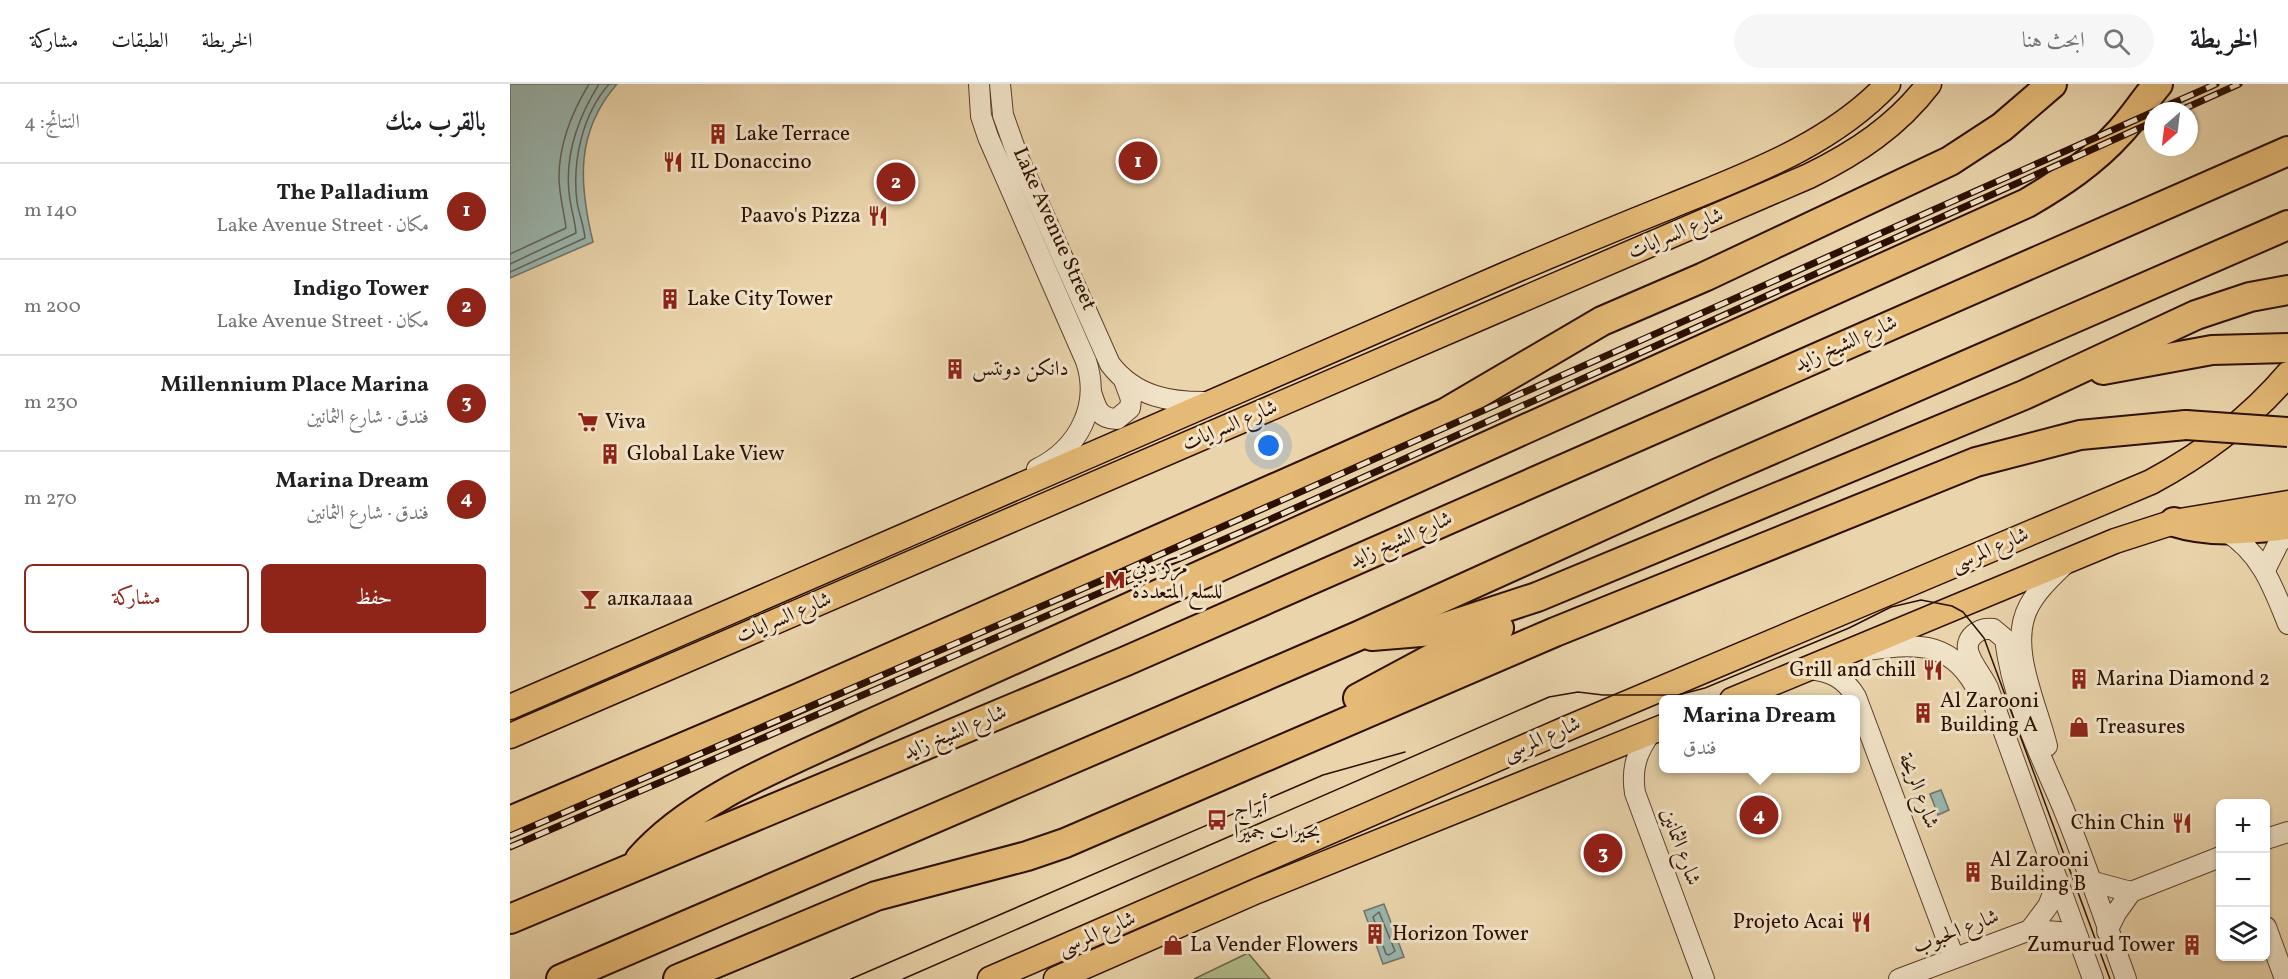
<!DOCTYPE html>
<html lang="ar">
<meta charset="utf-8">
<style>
:root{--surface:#fff;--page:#f6f6f6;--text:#202124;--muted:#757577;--line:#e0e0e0;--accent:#8f2418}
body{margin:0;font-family:Vollkorn,Amiri,serif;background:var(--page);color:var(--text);direction:rtl}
.controls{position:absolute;right:18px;bottom:18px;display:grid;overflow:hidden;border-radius:9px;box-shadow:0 2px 4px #0004}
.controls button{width:54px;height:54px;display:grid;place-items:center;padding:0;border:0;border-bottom:2px solid var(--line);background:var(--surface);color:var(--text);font:30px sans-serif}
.compass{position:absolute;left:1634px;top:18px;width:54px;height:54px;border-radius:50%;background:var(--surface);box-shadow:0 2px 4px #0004;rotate:208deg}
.you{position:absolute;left:759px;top:362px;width:21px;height:21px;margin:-15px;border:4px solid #fff;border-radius:50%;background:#1a73e8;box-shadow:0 0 0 9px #1a73e833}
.badge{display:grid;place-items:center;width:39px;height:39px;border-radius:50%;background:var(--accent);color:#fff;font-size:20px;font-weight:700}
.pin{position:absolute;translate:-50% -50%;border:3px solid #fff;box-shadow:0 2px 6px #0006}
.popup{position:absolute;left:1149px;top:611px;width:201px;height:78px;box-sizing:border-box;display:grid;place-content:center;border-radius:9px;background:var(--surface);filter:drop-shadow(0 2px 4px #0005);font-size:20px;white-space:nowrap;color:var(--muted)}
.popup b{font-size:22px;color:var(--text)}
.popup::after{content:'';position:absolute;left:50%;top:100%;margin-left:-12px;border:12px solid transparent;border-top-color:var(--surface)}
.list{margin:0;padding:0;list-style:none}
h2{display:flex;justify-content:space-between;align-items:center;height:78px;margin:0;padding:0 24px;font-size:26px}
h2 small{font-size:20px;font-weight:400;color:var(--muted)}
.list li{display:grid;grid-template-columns:39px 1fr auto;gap:18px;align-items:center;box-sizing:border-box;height:96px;padding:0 24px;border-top:2px solid var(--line)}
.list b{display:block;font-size:22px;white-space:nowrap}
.list p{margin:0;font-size:20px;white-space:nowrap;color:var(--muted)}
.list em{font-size:20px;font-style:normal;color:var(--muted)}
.actions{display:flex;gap:12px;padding:18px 24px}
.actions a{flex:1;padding:14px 0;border:2px solid var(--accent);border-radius:9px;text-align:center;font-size:21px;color:var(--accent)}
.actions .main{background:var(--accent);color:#fff}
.icon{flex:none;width:33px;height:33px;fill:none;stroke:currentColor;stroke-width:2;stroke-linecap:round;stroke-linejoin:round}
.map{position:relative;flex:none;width:1778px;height:895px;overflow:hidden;direction:ltr}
header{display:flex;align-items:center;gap:36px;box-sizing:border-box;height:84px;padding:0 30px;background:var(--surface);border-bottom:2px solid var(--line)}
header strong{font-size:28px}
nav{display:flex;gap:33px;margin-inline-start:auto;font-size:21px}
.search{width:420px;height:54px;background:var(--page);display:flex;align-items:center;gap:15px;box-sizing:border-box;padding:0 21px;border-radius:33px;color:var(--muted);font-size:22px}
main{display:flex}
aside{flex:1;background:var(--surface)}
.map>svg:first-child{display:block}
</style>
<header>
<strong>الخريطة</strong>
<div class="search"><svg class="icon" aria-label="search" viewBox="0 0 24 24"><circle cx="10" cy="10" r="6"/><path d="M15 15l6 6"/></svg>ابحث هنا</div>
<nav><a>الخريطة</a><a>الطبقات</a><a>مشاركة</a></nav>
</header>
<main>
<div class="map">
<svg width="1778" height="895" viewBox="0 0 1778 895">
<rect width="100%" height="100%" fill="#ead4ab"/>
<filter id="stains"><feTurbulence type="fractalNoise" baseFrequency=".00333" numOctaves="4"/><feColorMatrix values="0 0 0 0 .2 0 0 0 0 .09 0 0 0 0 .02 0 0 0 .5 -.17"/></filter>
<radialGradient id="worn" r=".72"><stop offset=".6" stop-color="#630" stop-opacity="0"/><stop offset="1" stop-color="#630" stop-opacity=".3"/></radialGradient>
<path fill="#b1be8d" stroke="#6e6646" stroke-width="1.5" d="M738,869L760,895H684Z"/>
<g fill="#9ab7b1" stroke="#6e746a" stroke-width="1.5">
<path d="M0,0H107C65,48 69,100 83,158L0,194Z"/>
<path d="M1431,706L1439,726L1428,731L1420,710Z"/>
<path d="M874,820L894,873L873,880L854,827Z"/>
</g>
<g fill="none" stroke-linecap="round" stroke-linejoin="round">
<g stroke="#636358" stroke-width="1.5">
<path d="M0,170L56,144C54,127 49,111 49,93C49,60 62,28 79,0"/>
<path d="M0,180L66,149C65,136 60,122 59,108C55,69 69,32 89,0"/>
<path d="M0,188L75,154C74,142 69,130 67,118C62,78 72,31 99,0"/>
<path d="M869,828L885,867L879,871L876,870L863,833Z"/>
</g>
<g stroke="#5c402b" stroke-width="22">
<g id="minor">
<path d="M469,0L471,32L478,53L576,277C591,322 568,365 527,385"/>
<path d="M490,0L493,31L508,73L600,280C625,313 661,319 701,318"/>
<path d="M581,308C586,324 589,335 607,335L620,324L621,315L614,296"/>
<path d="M1716,447C1752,470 1763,503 1778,540"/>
<path d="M1755,486L1768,460L1778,449"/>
<path d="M1356,566C1401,560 1438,555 1464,600"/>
<path d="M1299,585C1320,587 1335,594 1346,613L1444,874"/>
<path d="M1141,648C1127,668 1121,684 1125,709L1194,895"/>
<path d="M1537,662C1527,620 1497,562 1519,522C1528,505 1543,492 1556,479"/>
<path d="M1756,755L1778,748"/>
<path d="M1580,797L1621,808"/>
<path d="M1756,843L1775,895"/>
<path d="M1520,846L1538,822L1548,797"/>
<path d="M1597,847L1606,829L1621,808L1710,773"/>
<path d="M1389,895L1520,846L1549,848L1568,854"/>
<path d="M1583,895L1478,604C1473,593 1463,582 1459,570C1453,554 1469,543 1483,545L1495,555C1502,613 1528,666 1551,719C1575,776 1595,837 1616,895"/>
</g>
</g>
<g stroke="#2c0f00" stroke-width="27">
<g id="major">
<path d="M1222,616L1605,457L1664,438L1778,419"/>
<path d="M0,623C333,478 666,335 999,189C1053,166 1106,144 1161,122C1239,90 1319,62 1378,0"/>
<path d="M0,652L1299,92C1346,69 1387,42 1419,0"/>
<path d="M480,895L1058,644L1641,398C1693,370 1739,336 1778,290"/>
<path d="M546,895L747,807L1153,643"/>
</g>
</g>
<g stroke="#2c0f00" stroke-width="32">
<g id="highway">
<path d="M1593,286L1702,266L1778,264"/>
<path d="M1664,438C1702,450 1739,445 1778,441"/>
<path d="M862,552L923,547L1027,513L1514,311L1686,231L1740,213L1778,206"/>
<path d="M848,614L930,570L989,544"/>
<path d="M0,737L289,614L935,329L1092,237L1194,193L1440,77L1492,43L1542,0"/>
<path d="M130,775C185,712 283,677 358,641L1517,119C1551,99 1583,78 1610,48C1624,33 1635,15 1648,0"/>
<path d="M0,835L616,577L1778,67"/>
<path d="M51,895L848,552L1208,389L1778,141"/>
<path d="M168,895L366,812L517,772L555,759L1045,548L1466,378L1570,351L1676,341"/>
</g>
</g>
<use href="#minor" stroke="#f1e3c8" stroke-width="20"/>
<use href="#major" stroke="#e5ba76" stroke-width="24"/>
<use href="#highway" stroke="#e5ba76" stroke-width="28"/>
<g stroke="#2c0f00" stroke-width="1.5">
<path d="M341,895L813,691L895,668"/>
<path d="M393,895L1039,613L1068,608L1093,611H1168L1195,604L1339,544L1381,523L1411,516L1442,522L1453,528L1474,554L1600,895"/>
</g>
<g stroke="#2c0f00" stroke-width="7">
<g id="rail">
<path d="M1645,27L1706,0"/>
<path d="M1669,27L1729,0"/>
<path d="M0,752L604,491L1643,28"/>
<path d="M0,763L752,439L1643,38"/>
</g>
</g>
<use href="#rail" stroke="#f1e3c8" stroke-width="4.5" stroke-dasharray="14" stroke-linecap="butt"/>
<g stroke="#2c0f00" stroke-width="32" stroke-linecap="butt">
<path id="highway-bridge" d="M1676,341L1778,348"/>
</g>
<use href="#highway-bridge" stroke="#e5ba76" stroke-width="28"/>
</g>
<defs>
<g id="building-bare" transform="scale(1.62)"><path d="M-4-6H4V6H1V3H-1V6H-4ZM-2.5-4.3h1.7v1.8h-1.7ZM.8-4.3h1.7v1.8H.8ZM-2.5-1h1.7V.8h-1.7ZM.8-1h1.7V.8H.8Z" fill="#8f2418" stroke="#f1e3c8" stroke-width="2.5" paint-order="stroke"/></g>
<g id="restaurant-bare" transform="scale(1.62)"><path d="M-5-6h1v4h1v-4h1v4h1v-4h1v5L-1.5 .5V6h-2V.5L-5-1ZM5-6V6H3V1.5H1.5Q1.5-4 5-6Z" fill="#8f2418" stroke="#f1e3c8" stroke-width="2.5" paint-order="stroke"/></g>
<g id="supermarket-bare" transform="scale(1.62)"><path d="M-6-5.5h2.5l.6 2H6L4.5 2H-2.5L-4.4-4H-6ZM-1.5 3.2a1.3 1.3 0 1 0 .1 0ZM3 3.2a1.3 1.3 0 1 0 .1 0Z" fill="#8f2418" stroke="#f1e3c8" stroke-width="2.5" paint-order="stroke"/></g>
<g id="metro-bare" transform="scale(1.62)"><path d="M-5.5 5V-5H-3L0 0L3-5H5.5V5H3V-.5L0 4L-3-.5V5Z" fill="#8f2418" stroke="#f1e3c8" stroke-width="2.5" paint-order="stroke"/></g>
<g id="bar-bare" transform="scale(1.62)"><path d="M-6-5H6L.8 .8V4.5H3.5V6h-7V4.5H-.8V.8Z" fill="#8f2418" stroke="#f1e3c8" stroke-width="2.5" paint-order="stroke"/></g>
<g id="shop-bare" transform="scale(1.62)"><path d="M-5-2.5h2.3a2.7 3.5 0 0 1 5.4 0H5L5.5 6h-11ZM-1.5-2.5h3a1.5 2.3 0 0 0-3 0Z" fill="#8f2418" stroke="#f1e3c8" stroke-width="2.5" paint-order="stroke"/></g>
<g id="bus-bare" transform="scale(1.62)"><path d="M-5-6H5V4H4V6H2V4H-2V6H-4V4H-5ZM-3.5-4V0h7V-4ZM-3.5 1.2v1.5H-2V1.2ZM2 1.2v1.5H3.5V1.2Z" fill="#8f2418" stroke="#f1e3c8" stroke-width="2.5" paint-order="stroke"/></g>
</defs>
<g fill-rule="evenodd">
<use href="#building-bare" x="208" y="50"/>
<use href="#restaurant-bare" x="163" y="78"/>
<use href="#restaurant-bare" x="368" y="132"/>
<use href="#building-bare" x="160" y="215"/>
<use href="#building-bare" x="445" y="285"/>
<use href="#supermarket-bare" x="78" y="338"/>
<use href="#building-bare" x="100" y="370"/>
<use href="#metro-bare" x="605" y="496"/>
<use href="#bar-bare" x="80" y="515"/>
<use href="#restaurant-bare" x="1423" y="586"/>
<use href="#building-bare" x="1569" y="595"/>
<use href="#building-bare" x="1413" y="629"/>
<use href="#shop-bare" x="1569" y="643"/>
<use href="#bus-bare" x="707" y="736"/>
<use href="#restaurant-bare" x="1672" y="739"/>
<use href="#building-bare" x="1463" y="788"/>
<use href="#restaurant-bare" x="1351" y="838"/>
<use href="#building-bare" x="865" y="850"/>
<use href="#shop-bare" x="663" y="861"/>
<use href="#building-bare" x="1682" y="861"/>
</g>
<g text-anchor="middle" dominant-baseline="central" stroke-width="6" stroke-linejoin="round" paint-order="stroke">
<g font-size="21" fill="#2c0f00" stroke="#f1e3c8" text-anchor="start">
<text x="225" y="50">Lake Terrace</text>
<text x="180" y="78">IL Donaccino</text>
<text x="351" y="132" text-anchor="end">Paavo's Pizza</text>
<text x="177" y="215">Lake City Tower</text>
<text x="462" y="285">دانكن دونتس</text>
<text x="95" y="338">Viva</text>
<text x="117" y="370">Global Lake View</text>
<text x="622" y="484">مركز دبي<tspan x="622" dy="24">للسلع المتعددة</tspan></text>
<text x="97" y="515">алкалааа</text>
<text x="1406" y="586" text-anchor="end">Grill and chill</text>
<text x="1586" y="595">Marina Diamond 2</text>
<text x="1430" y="617">Al Zarooni<tspan x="1430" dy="24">Building A</tspan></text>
<text x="1586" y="643">Treasures</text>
<text x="724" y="724">أبراج<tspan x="724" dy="24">بحيرات جميرا</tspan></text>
<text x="1655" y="739" text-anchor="end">Chin Chin</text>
<text x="1480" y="776">Al Zarooni<tspan x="1480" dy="24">Building B</tspan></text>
<text x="1334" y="838" text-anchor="end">Projeto Acai</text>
<text x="882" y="850">Horizon Tower</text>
<text x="680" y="861">La Vender Flowers</text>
<text x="1665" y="861" text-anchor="end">Zumurud Tower</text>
</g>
<g font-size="21" fill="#2c0f00" stroke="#f1e3c8">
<text transform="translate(544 145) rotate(66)">Lake Avenue Street</text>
<text transform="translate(1166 150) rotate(-23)">شارع السرايات</text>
<text transform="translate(1336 260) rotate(-24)">شارع الشيخ زايد</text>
<text transform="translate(720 342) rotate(-23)">شارع السرايات</text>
<text transform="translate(891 456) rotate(-24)">شارع الشيخ زايد</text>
<text transform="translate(1480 466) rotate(-23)">شارع المرسى</text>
<text transform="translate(274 534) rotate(-23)">شارع السرايات</text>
<text transform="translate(445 649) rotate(-23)">شارع الشيخ زايد</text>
<text transform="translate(1032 655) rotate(-23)">شارع المرسى</text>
<text transform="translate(1408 707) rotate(69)">شارع الريحة</text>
<text transform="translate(1170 763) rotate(70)">شارع الثمانين</text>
<text transform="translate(1446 848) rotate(-21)">شارع الحبوب</text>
<text transform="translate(587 850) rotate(-23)">شارع المرسى</text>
</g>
</g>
<rect width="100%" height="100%" filter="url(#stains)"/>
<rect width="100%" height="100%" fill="url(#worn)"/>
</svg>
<div class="controls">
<button>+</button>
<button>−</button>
<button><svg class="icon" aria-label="layers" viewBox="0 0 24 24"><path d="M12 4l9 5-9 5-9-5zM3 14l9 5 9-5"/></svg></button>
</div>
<svg class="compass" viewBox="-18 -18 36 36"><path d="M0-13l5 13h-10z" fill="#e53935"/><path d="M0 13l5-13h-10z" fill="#757577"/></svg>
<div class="you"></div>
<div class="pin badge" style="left:628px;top:77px">1</div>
<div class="pin badge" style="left:386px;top:98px">2</div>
<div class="pin badge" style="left:1093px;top:769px">3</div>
<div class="pin badge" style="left:1249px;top:731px">4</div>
<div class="popup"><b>Marina Dream</b>فندق</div>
</div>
<aside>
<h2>بالقرب منك<small>النتائج: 4</small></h2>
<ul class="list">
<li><span class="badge">1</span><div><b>The Palladium</b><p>مكان · Lake Avenue Street</p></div><em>140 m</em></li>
<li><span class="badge">2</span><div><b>Indigo Tower</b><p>مكان · Lake Avenue Street</p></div><em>200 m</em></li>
<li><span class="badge">3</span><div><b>Millennium Place Marina</b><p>فندق · شارع الثمانين</p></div><em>230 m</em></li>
<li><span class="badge">4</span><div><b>Marina Dream</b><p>فندق · شارع الثمانين</p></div><em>270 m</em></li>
</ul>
<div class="actions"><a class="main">حفظ</a><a>مشاركة</a></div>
</aside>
</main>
